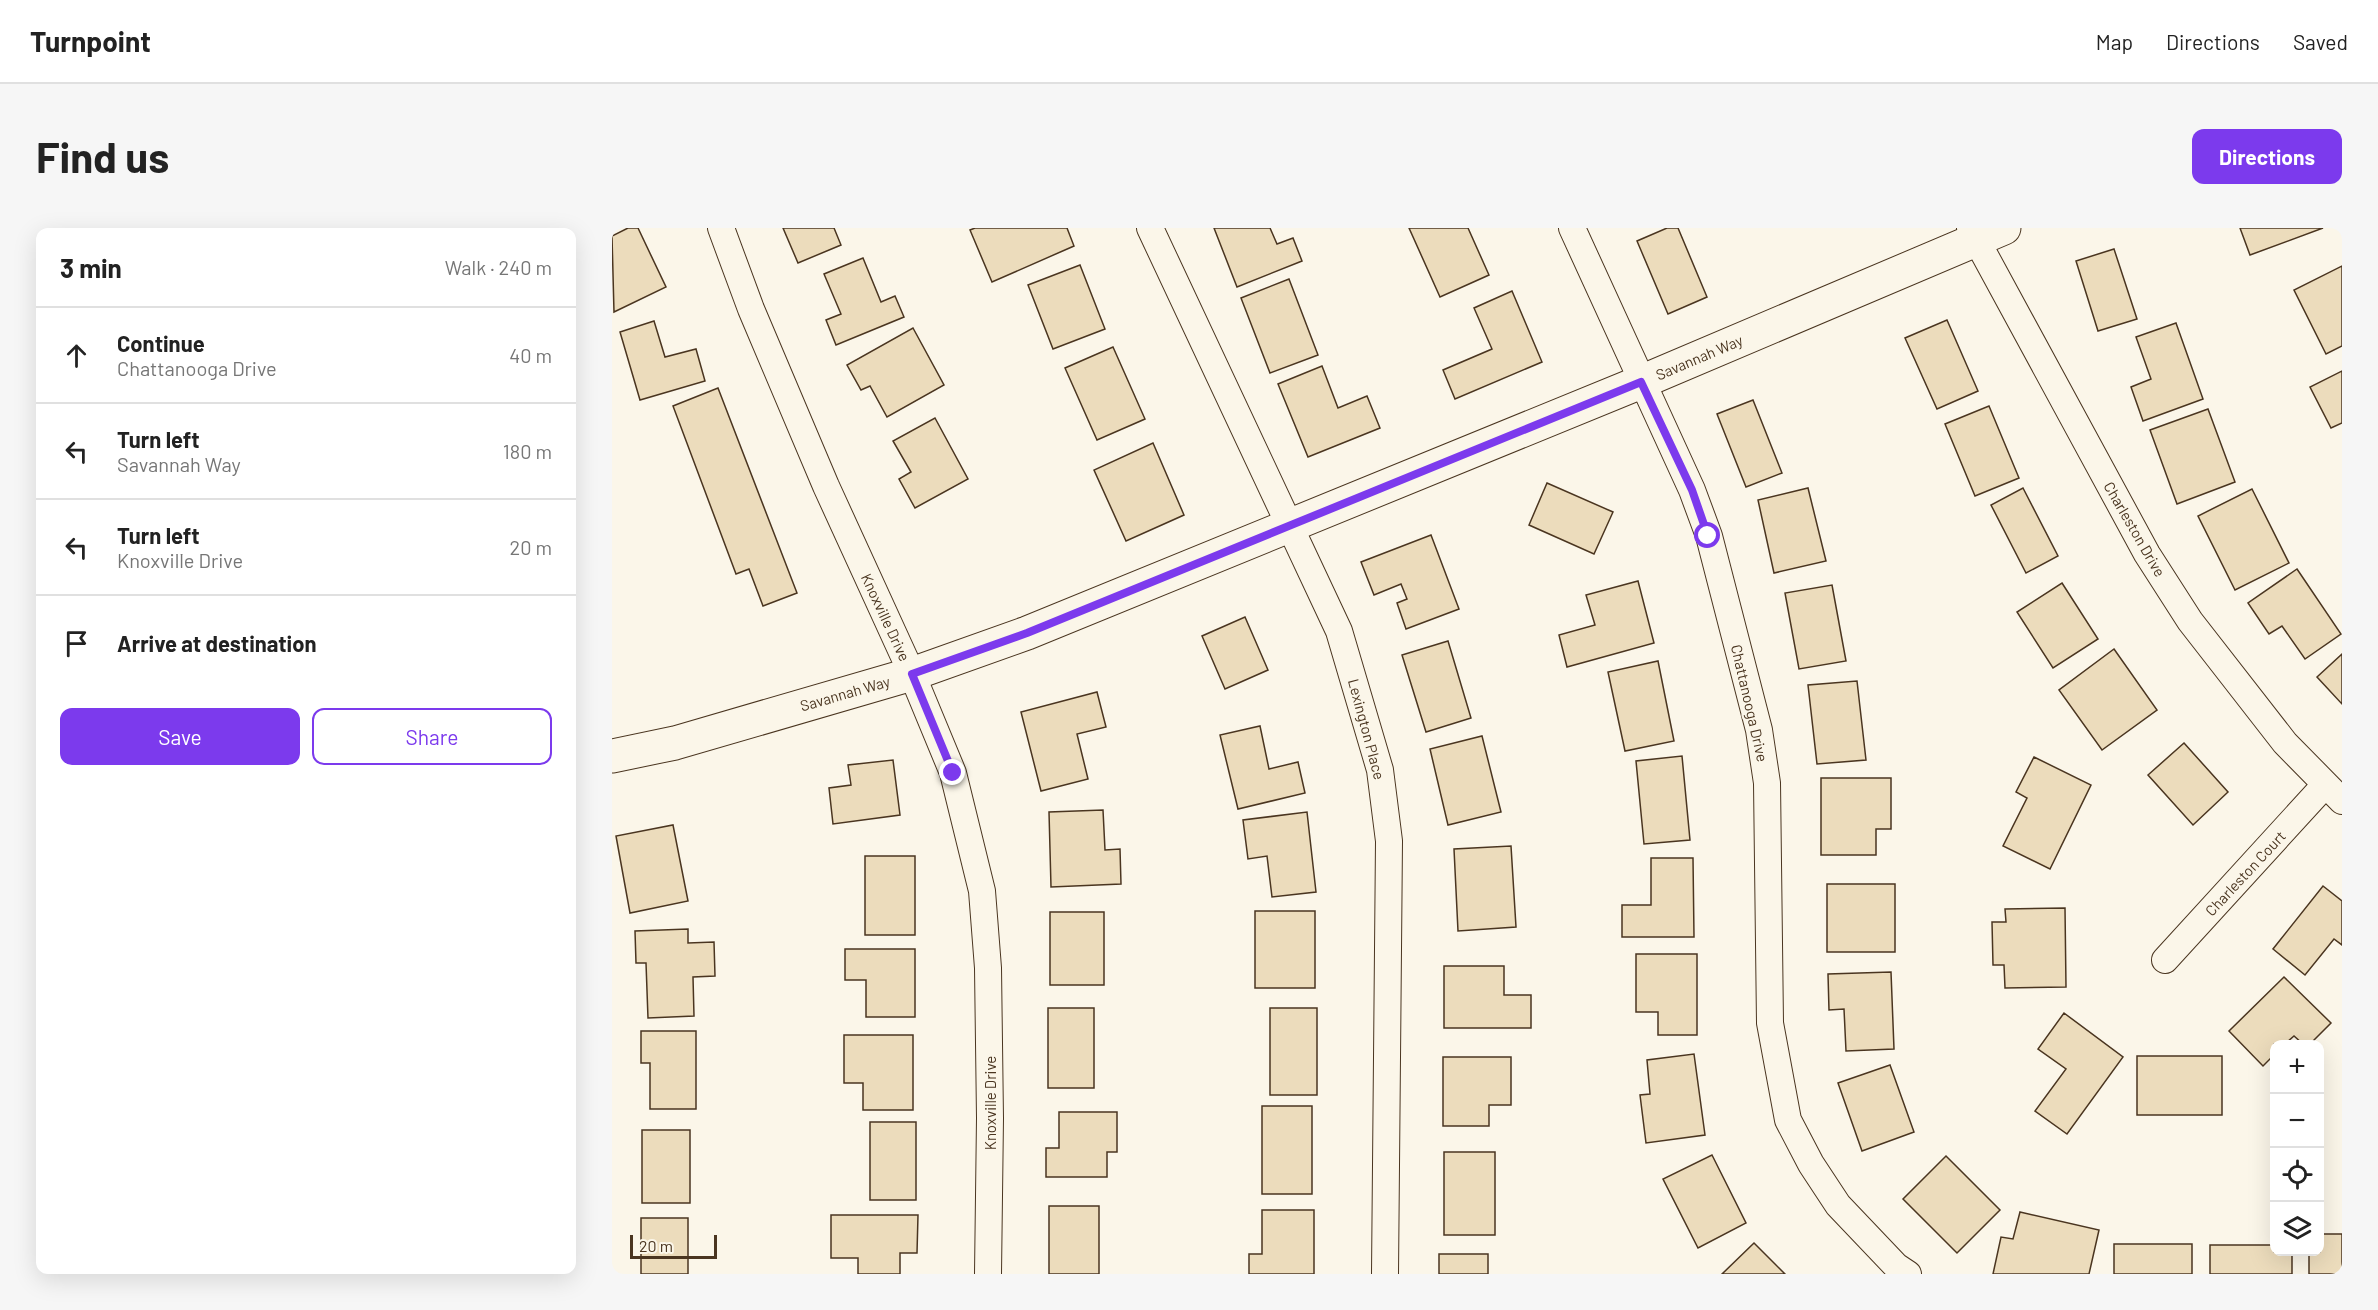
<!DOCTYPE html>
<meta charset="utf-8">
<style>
:root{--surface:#fff;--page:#f6f6f6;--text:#222;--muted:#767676;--line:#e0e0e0;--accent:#7c3aed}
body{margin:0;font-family:Barlow,sans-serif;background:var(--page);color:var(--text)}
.controls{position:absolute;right:18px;bottom:18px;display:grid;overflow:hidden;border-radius:12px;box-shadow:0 6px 24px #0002}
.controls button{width:54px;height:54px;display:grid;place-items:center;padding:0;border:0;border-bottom:2px solid var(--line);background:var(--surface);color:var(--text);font:30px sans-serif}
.scale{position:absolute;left:18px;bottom:15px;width:87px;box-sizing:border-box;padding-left:6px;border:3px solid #4a3520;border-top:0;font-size:16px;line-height:21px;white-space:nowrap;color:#4a3520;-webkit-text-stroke:4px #fbf6e9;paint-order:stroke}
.stop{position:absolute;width:18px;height:18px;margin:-14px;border:4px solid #7c3aed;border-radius:50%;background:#fff}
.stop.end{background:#7c3aed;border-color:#fff;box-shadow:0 2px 6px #0008}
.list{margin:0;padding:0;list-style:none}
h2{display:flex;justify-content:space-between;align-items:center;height:78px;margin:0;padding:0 24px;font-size:26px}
h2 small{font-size:20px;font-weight:400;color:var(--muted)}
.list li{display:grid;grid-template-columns:39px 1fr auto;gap:18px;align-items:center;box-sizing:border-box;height:96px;padding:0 24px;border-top:2px solid var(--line)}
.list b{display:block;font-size:22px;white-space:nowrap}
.list p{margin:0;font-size:20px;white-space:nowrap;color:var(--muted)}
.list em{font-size:20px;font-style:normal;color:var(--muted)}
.actions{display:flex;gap:12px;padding:18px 24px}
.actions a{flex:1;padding:14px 0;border:2px solid var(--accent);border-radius:12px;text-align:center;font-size:21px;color:var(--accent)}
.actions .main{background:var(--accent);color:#fff}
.icon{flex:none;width:33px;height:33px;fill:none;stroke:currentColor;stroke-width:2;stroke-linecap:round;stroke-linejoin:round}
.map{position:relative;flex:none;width:1730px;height:1046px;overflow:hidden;border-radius:12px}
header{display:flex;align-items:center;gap:36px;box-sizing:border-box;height:84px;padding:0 30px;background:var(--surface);border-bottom:2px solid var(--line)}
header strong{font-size:28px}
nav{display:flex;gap:33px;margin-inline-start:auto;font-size:21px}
.intro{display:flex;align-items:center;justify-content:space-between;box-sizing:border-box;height:144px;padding:0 36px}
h1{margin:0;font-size:42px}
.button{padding:15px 27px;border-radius:12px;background:var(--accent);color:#fff;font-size:21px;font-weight:700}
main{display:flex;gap:36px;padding:0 36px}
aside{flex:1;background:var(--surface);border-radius:12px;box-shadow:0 6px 24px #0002}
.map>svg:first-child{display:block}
</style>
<header>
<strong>Turnpoint</strong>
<nav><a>Map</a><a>Directions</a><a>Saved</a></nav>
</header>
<div class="intro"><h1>Find us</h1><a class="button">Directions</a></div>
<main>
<aside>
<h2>3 min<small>Walk · 240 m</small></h2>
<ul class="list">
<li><svg class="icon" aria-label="ahead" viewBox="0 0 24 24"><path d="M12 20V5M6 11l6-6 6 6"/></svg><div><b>Continue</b><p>Chattanooga Drive</p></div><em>40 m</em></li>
<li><svg class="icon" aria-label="left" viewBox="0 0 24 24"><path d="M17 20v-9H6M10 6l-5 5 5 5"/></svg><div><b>Turn left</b><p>Savannah Way</p></div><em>180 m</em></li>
<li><svg class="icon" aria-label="left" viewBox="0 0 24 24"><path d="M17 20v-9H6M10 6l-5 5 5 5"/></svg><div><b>Turn left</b><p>Knoxville Drive</p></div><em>20 m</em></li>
<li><svg class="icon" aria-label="arrive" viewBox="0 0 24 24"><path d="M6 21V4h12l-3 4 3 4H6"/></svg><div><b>Arrive at destination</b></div></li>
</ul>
<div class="actions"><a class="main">Save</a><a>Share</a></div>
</aside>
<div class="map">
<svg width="1730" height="1046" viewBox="0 0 1730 1046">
<rect width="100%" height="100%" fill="#fbf6e9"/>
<g fill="#ecdcbc" stroke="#4a3520" stroke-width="1.5">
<path d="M16,0H26L54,59L2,84L0,8Z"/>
<path d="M171,0H222L229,17L186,35Z"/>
<path d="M363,0H455L462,18L380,54L358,2Z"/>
<path d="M602,0H658L665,16L681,10L690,33L625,59Z"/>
<path d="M797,0H856L877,47L828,69Z"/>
<path d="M1055,0H1066L1095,69L1056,86L1025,13Z"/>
<path d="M1628,0H1711L1638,27Z"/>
<path d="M1502,21L1525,91L1486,103L1464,33Z"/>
<path d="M251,30L269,74L283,68L292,89L224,117L214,92L229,86L212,46Z"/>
<path d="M468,37L493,101L441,121L416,57Z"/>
<path d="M1730,38V118L1714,126L1682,62Z"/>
<path d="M677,51L706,127L658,145L629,70Z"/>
<path d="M900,63L930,134L843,171L831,142L880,121L862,80Z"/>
<path d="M1335,92L1366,163L1325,181L1293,110Z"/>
<path d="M42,93L53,129L84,121L93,153L28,172L8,104Z"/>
<path d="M1564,95L1591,171L1531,193L1519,159L1539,151L1524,109Z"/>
<path d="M301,100L332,157L275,189L258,158L249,162L235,137Z"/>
<path d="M501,119L533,191L485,212L453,140Z"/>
<path d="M710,138L726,180L755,168L768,200L696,229L666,156Z"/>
<path d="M1730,143V195L1719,200L1698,159Z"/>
<path d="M106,160L185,365L151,378L137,341L124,346L61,178Z"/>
<path d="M1141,172L1170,245L1134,259L1105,186Z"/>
<path d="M1377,178L1407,250L1363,268L1333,196Z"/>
<path d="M1596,181L1623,254L1565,276L1538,202Z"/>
<path d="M323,190L356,251L303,280L287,251L299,244L281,213Z"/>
<path d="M541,215L572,287L514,313L482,242Z"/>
<path d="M935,255L1001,284L982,326L917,297Z"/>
<path d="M1196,260L1214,333L1162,345L1146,272Z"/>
<path d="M1411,260L1446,328L1414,345L1379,277Z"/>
<path d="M1640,261L1677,335L1623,362L1586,288Z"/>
<path d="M819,307L847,381L794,401L785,375L795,371L789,356L762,367L749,334Z"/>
<path d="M1685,341L1729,406L1693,431L1670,398L1657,406L1636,375Z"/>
<path d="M1026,353L1042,415L955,439L947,407L983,397L974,367Z"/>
<path d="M1450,355L1486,411L1441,440L1405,384Z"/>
<path d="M1220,357L1234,433L1187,441L1173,365Z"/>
<path d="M633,389L656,442L613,461L590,408Z"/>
<path d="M836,413L859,490L814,504L790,427Z"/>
<path d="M1502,421L1545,482L1490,522L1447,462Z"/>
<path d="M1730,426V476L1705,449Z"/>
<path d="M1046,433L1062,513L1013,523L996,444Z"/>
<path d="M1245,453L1254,532L1205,536L1196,457Z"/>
<path d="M485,464L494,499L465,506L476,551L429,563L409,484Z"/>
<path d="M648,498L657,541L686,534L693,565L626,581L608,507Z"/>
<path d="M870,508L889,584L836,597L818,521Z"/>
<path d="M1572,515L1616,564L1581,597L1536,547Z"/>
<path d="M1070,528L1078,612L1032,616L1024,533Z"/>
<path d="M1422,529L1479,557L1438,641L1391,618L1415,570L1404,564Z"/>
<path d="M281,532L288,587L221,596L217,560L239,557L236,537Z"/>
<path d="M1209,550H1279V601H1264V627H1209Z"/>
<path d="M491,582L493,622L508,621L509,656L439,659L437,584Z"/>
<path d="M695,584L704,664L660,669L655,628L636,631L631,592Z"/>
<path d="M61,597L76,673L18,685L4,608Z"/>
<path d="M899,618L904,699L846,703L842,621Z"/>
<rect x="253" y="628" width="50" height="79"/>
<path d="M1039,630H1081L1082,709H1010V677H1039Z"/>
<rect x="1215" y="656" width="68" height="68"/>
<path d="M1711,658L1730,673V717L1722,711L1693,747L1661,721Z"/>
<path d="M1453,680L1454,759L1393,760L1392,737H1381L1380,694H1394L1393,681Z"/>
<rect x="643" y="683" width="60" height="77"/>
<rect x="438" y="684" width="54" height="73"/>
<path d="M76,701V715L102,714L103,748L81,749L82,788L36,790L34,735H24L23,703Z"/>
<path d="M233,721H303V789H254V752H233Z"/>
<path d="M1024,726H1085V807H1046V784H1024Z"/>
<path d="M832,738H892V767H919V800H832Z"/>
<path d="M1279,744L1282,821L1234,823L1232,781L1217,782L1216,746Z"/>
<path d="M1672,749L1719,795L1698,816H1691L1682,808L1673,816H1662V827L1651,838L1617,803Z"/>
<rect x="436" y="780" width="46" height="80"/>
<rect x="658" y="780" width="47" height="87"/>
<path d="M1452,785L1511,829L1455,906L1423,883L1454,841L1426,821Z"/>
<path d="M29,803H84V881H38V835H29Z"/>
<path d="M232,807H301V882H251V855H232Z"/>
<path d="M1082,826L1093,907L1034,915L1028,867L1038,866L1035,832Z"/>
<rect x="1525" y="828" width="85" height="59"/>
<path d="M831,829H899V877H877V898H831Z"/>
<path d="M1278,837L1302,904L1250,923L1226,855Z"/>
<rect x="650" y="878" width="50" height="88"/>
<path d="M447,884H505V924H495V949H434V920H447Z"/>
<rect x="258" y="894" width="46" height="78"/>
<rect x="30" y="902" width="48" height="73"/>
<rect x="832" y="924" width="51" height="83"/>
<path d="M1100,927L1134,995L1086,1020L1051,951Z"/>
<path d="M1334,928L1388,982L1345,1025L1291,971Z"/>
<rect x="437" y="978" width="50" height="68"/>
<path d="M650,982H702V1046H637V1026H650Z"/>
<path d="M1408,984L1487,1002L1477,1046H1381L1389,1009L1401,1011Z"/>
<path d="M219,987H306L305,1025H288V1046H246V1030H219Z"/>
<rect x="29" y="990" width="47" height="56"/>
<path d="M1708,1006H1730V1046H1697V1024H1708Z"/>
<path d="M1142,1015L1173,1046H1110Z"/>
<rect x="1502" y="1016" width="78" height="30"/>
<path d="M1598,1017H1662V1024H1680V1046H1598Z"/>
<rect x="827" y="1026" width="49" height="20"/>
</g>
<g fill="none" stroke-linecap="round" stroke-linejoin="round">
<g stroke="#4a3520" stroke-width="28">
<g id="street">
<path d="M109,0L139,81L214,258L300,446L341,545L370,663L376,740L378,890L376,1046"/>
<path d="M538,0L727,403L768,542L777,613L773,1046"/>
<path d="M960,0L1080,262L1097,308L1147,502L1155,555L1158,795L1176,892L1199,936L1226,977L1284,1038L1296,1046"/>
<path d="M1358,0L1535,326L1578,393L1673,515L1730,573"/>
<path d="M1553,732L1712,558"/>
</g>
</g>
<g stroke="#4a3520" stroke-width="35">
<path id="secondary" d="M0,528L63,515L300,446L415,405L1029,154L1392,0"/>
</g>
<use href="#street" stroke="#fbf6e9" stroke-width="26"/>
<use href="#secondary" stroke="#fbf6e9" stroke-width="33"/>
</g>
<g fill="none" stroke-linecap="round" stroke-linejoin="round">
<path stroke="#7c3aed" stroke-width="8" d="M341,545L300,446L415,405L1029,154L1080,262L1096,308"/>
</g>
<g text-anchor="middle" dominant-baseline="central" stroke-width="4.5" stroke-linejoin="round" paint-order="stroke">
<g font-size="15" fill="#4a3520" stroke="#fbf6e9">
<text transform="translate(1087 129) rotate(-23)">Savannah Way</text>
<text transform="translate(1523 301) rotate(60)">Charleston Drive</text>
<text transform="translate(274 389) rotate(65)">Knoxville Drive</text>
<text transform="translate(233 465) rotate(-16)">Savannah Way</text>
<text transform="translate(1138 475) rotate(77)">Chattanooga Drive</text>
<text transform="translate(755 501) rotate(75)">Lexington Place</text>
<text transform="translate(1633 645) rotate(-47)">Charleston Court</text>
<text transform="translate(378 875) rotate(-90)">Knoxville Drive</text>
</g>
</g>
</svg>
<div class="controls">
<button>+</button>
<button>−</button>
<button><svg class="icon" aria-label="locate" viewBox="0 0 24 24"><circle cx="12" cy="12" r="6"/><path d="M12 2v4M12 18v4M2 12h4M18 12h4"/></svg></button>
<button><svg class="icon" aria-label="layers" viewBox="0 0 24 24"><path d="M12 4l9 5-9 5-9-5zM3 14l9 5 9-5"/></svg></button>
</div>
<div class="scale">20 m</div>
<div class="stop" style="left:1096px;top:308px"></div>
<div class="stop end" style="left:341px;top:545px"></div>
</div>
</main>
